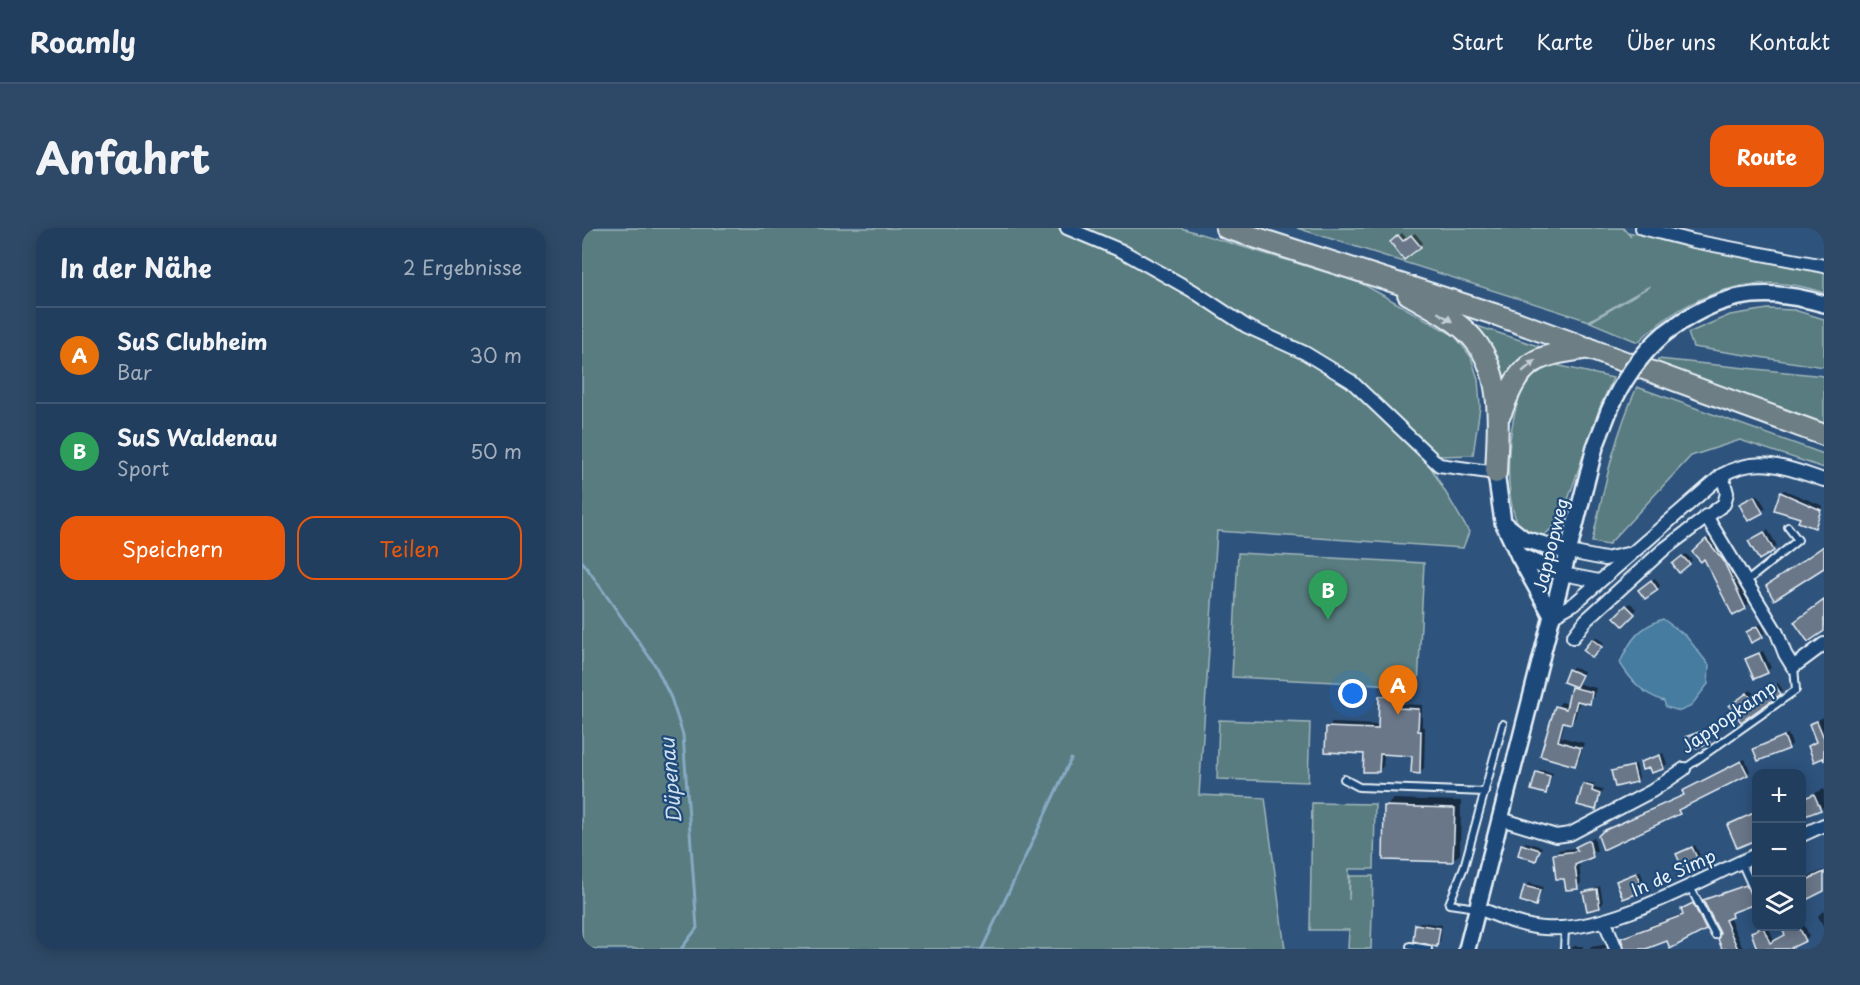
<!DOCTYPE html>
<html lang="de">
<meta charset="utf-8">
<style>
:root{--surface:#223e5e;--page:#2e4967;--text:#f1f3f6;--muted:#a2aebc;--line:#3f5773;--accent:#ea580c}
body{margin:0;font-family:"Playpen Sans",sans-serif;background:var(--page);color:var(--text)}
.controls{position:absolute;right:18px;bottom:18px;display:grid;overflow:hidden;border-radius:12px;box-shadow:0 3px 15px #0003}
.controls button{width:54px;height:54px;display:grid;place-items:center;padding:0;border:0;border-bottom:2px solid var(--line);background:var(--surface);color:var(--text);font:30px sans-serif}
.you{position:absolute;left:771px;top:466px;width:21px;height:21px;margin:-15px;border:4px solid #fff;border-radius:50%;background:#1a73e8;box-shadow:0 0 0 9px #1a73e833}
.badge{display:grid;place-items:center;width:39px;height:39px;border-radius:50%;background:var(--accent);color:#fff;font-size:20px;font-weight:700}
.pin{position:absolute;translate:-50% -50px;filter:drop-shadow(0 2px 3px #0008)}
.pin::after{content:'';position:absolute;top:32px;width:21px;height:18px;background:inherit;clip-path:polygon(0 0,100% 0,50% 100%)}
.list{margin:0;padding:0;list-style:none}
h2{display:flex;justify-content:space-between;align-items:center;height:78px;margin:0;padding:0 24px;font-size:26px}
h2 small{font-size:20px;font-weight:400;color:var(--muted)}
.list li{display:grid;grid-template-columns:39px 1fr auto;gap:18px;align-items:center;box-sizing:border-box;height:96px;padding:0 24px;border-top:2px solid var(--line)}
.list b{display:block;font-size:22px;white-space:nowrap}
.list p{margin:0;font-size:20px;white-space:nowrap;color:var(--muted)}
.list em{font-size:20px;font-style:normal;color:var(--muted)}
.actions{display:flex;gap:12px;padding:18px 24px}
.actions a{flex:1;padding:14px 0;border:2px solid var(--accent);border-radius:18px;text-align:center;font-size:21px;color:var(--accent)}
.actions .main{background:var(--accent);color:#fff}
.icon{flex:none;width:33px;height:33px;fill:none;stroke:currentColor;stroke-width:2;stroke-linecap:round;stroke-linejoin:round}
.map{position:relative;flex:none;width:1242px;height:721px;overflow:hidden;border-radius:18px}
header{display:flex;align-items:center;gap:36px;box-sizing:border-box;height:84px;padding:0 30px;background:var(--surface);border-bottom:2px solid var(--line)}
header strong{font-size:28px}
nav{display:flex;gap:33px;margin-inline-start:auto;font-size:21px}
.intro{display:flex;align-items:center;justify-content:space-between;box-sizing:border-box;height:144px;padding:0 36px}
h1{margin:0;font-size:42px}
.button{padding:15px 27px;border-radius:18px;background:var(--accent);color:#fff;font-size:21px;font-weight:700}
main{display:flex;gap:36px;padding:0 36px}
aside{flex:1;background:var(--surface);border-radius:18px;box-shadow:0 3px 15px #0003}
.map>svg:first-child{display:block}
</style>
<header>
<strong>Roamly</strong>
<nav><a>Start</a><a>Karte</a><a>Über uns</a><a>Kontakt</a></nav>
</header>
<div class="intro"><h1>Anfahrt</h1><a class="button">Route</a></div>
<main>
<aside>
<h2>In der Nähe<small>2 Ergebnisse</small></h2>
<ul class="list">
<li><span class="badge" style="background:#e8710a">A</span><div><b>SuS Clubheim</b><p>Bar</p></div><em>30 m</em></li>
<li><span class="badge" style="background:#2e9e5b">B</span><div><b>SuS Waldenau</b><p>Sport</p></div><em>50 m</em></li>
</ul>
<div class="actions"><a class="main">Speichern</a><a>Teilen</a></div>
</aside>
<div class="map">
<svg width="1242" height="721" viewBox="0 0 1242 721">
<rect width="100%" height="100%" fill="#2e537d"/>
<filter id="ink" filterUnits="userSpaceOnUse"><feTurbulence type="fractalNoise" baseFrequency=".0167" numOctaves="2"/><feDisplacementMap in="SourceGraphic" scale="12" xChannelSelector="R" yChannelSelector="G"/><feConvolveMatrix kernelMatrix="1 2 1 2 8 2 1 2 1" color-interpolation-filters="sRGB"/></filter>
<g filter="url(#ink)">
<g fill="#587b7f" stroke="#a0b6bc" stroke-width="1.5">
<path d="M0,0H599L779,55L873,108L889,129L896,151L898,179L891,227L857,228L848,238L887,304L881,320L635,303L617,567L683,570L703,721H0Z"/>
<path d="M715,0H1041L1049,9L1046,4L1242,45V65C1175,40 1105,66 1056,114L1008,94L1068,58L1007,93Z"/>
<path d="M1186,81L1212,82L1242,91V139L1111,119L1106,105L1148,87Z"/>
<path d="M889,96L962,120L920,162Z"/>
<path d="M1076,131L1242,148V195L1075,134Z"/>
<path d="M974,137L1031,150L1018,179L979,292L961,308C952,307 941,306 937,297C919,268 925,174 949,149C956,141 964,139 974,137Z"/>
<path d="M1055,159L1242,226V240L1158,212L1109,228L1026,317L1010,314C1022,261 1032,209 1055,159Z"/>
<path d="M656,325L842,335L836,458L650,449Z"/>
<path d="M637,492L728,495L726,554L635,551Z"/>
<path d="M730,575L793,576L792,641H767V672L768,648H791L789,721H766L767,702H728Z"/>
</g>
<path fill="#447ba0" stroke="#86aac3" stroke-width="1.5" d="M1081,391L1104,408L1127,437L1126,456L1108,479L1098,483L1084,479L1082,473C1061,466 1050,454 1038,435C1048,412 1057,399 1081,391Z"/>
<g fill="#0007">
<path d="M820,5L825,11L833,5L841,15L823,30L813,11Z"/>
<path d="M1202,262L1241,278L1232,298L1220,289L1199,265Z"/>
<path d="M1175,266L1184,280L1167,291L1158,276Z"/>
<path d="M1186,302L1195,318L1177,330L1171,310Z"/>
<path d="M1128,309L1142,325L1167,376L1152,386L1123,329L1112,324Z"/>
<path d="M1104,326L1110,332L1097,343L1092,336Z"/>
<path d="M1073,350L1078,358L1075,361L1061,359Z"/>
<path d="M1048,375L1055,381L1041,396L1034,389Z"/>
<path d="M1179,396L1183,404L1180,407L1165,404Z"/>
<path d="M1014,409L1022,415L1010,428L1003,421Z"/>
<path d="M1181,423L1189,440L1173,449L1165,432Z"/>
<path d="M991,439L1002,443L997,456L1014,460L1011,470L1007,474L998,472L993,490L989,495L983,493L979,509L1002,515L997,532L993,536L960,527L975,479L979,474L987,476L993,457L988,442Z"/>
<path d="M1196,455L1201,462L1159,492L1152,475L1169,462L1175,470Z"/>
<path d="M803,464H821L820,476L840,477V499H843L842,540L838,544L831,526L802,525L801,538L797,543L783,524L746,500L750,495L797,497L799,468Z"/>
<path d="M1241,489L1242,492V528L1227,518L1235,512L1229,497Z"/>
<path d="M1126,499L1130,510L1127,513L1105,510Z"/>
<path d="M1206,506L1210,516L1207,519L1177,531L1173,521L1176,518Z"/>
<path d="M1081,525L1085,536L1081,539L1059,535Z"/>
<path d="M1163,531L1168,543L1165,546L1099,579L1097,585L1017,609L1026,600L1103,566L1105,560Z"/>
<path d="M1054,536L1057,550L1054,553L1031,544Z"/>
<path d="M959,542L971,545L963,565L956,545Z"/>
<path d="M1005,554L1013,556L1012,560L1021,562L1014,580L1002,557Z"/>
<path d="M1242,561V579L1224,586L1220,571Z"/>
<path d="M811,571L879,573L878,626L870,633L804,579Z"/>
<path d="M1174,582V611L1156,618L1147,597Z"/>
<path d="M1012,609L1015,623L997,634L999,655L995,659L984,649L973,627L977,622L994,620Z"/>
<path d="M944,614L960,619L954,632L941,617Z"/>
<path d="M1113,617L1119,629L1116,632L1096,626Z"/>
<path d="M1242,642V661L1221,672L1220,651Z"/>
<path d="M1058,643L1064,658L1061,661L1036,653Z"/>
<path d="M1168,654L1174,667V675L1153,683L1147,689L1161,721H1142L1139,704L1123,672Z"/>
<path d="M947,655L961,659L954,676L944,659Z"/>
<path d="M1018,658L1021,675L1018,679L1002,665Z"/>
<path d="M1115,672L1127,697L1124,701L1089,718L1085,711L1064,721H1044L1040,711L1044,707L1102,685L1100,681Z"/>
<path d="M1242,682V699L1236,688Z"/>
<path d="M1220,692L1227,708L1223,712L1196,721H1164L1176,716L1170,704L1174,700L1186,698L1192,712L1204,706L1201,698H1220Z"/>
<path d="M838,694L860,697L858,714L855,717L835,697Z"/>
<path d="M1027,716L1028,721H1007L1009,719Z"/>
<path d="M992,718H1001V721H989Z"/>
</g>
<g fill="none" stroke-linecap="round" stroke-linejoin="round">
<g stroke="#86aac3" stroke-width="3">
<path d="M0,333L73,437L89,470L101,507L115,700L99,721"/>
<path d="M400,721L489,531"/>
</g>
</g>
<g fill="#6a7789" stroke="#e8f1f8" stroke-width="1.5">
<path d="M816,7L821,13L829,7L839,19L822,32L808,14Z"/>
<path d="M1198,264L1239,282L1233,300L1216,294L1218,290L1192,282Z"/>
<path d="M1172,268L1181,285L1166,293L1157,276Z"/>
<path d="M1182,304L1192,323L1177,332L1166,313Z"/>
<path d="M1124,311L1141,332L1164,381L1151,388L1122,331L1119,334L1110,324Z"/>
<path d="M1242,318V340L1192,372L1184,358Z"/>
<path d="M1100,328L1108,336L1097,345L1090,336Z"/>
<path d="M1069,352L1076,362L1063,371L1056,362Z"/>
<path d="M1242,372V403L1226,414L1212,394Z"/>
<path d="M1044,377L1053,386L1041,398L1032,389Z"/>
<path d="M1175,398L1181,409L1169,415L1164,404Z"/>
<path d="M1010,411L1020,419L1010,430L1001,422Z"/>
<path d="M1177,425L1186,445L1172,451L1163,431Z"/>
<path d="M986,441L1000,447L994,459L981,454Z"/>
<path d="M1193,457L1199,466L1159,494L1147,478L1165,465L1171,473Z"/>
<path d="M989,459L1010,464L1008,476L995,473L989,496L981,494L976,513L999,520L993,538L958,528L973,478L984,481Z"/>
<path d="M797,468H817V480L837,481L836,503H839L838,546L829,545L830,528L798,526L797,544H781L782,526L743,524L744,499L796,501Z"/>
<path d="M1235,493L1242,510V533L1241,530L1232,534L1226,518L1234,514L1227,496Z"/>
<path d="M1123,502L1128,515L1108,522L1103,509Z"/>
<path d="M1202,508L1207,521L1176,533L1171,521Z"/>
<path d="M1078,527L1082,541L1069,545L1067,540L1060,542L1058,534Z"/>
<path d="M1159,533L1166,547L1096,582L1098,586L1021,622L1016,608L1021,603L1102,567L1100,563Z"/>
<path d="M1051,538L1055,554L1033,559L1029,543Z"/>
<path d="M954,544L968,548L964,566L949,562Z"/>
<path d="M1001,556L1011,559L1010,563L1018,566L1014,582L995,577Z"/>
<path d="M1232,566L1239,582L1223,588L1220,571Z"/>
<path d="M802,578L873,580L871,634L801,632Z"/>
<path d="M1174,584V612L1155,620L1145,597Z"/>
<path d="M1007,612L1011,629L993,637L996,661L984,662L982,651H974L971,626L996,623L993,619Z"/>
<path d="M939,616L958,622L954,633L936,627Z"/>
<path d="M1110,619L1117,634L1101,641L1094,626Z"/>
<path d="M1242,644V663L1220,674V654Z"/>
<path d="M1054,645L1062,663L1041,671L1034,653Z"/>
<path d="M1164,657L1173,676L1149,685L1150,689L1143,692L1156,721H1140L1136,711L1138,705L1121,672Z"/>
<path d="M942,658L958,662L954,678L938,673Z"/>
<path d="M1015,661L1018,680L1005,683L1001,664Z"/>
<path d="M1111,675L1124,702L1088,721L1085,713L1064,721H1042L1039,710L1101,687L1099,681Z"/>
<path d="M833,696L858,700L855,719L831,713Z"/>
<path d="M1181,699L1188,715L1203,707L1199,699H1217L1224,713L1207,721H1175L1169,704Z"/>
</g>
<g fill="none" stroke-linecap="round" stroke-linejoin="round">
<g stroke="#e8f1f8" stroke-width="10">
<g id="service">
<path d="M1164,354L1216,312L1206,299"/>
<path d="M1102,541L1214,462L1212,439"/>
<path d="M762,551L777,559L903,564"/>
<path d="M1159,634L1174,667"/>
<path d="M1107,657L1133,707"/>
<path d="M895,680L867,676L882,639L921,496"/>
<path d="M828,718L846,721"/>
<path d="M982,721L983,701"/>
</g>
</g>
<g stroke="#e8f1f8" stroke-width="16">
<g id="minor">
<path d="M485,0L540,23L611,63L664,98L723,125L769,153L857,237L914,245"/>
<path d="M1060,0L1111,13L1242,38"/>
<path d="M1124,288L1195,405L1203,426L1211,439L1242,416"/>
<path d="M987,324L1023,331L1045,326"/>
<path d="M981,346L1017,353"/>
<path d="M970,388L993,375L1140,247C1177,226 1205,240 1242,252"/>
<path d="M991,409L1004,392L1081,322L1142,276L1145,265L1140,247"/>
<path d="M919,591L974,608L988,606L1070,563L1102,541"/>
<path d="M1220,607L1242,597"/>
<path d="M896,680C917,688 940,699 962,700C1027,705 1115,653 1174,627"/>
<path d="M1023,694L1034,721"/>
</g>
</g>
<g stroke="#e8f1f8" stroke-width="20">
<g id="tertiary">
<path d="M1082,106C1134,66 1179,57 1242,76"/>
<path d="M914,245L921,294L937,328L981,346"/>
<path d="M923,296L942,311L987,324"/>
<path d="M937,328L970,388"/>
<path d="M885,721L1013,219L1027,183"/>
</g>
</g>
<g stroke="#e8f1f8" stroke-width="24">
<g id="primary">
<path d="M644,0L918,88L1242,207"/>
<path d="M826,66C843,76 862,85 878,98C924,134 916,193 914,245"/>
<path d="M919,185C939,131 952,128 1007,120"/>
</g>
</g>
<use href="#service" stroke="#1f4a7a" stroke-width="6"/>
<use href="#minor" stroke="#1f4a7a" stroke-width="12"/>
<use href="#tertiary" stroke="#1f4a7a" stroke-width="15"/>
<use href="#primary" stroke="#6d7e84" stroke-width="20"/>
<g stroke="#e8f1f8" stroke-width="20" stroke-linecap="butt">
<path id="tertiary-bridge" d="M1027,183C1040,153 1057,128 1082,106"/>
</g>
<use href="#tertiary-bridge" stroke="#1f4a7a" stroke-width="15"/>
</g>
<defs><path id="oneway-solid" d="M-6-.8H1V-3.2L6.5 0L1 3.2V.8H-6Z" transform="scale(1.5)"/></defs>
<g fill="#c3ced5">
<use href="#oneway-solid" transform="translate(863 89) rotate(32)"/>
<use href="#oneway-solid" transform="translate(947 138) rotate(-40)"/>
</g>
</g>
<g text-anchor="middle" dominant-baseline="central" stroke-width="4.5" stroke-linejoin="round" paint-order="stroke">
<g font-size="18" fill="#e8f1f8" stroke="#1f4a7a">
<text transform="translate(968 317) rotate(-76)">Jappopweg</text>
<text transform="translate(1146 488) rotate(-35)">Jappopkamp</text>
<text transform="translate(1091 644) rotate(-24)">In de Simp</text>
</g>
<g font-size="20" font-style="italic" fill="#cfdfeb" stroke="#1f4a7a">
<text transform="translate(88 553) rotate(-95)">Düpenau</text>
</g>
</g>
</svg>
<div class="controls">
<button>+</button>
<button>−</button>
<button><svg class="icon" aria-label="layers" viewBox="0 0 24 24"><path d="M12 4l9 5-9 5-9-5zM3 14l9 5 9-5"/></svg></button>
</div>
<div class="you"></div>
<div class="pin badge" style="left:816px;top:487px;background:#e8710a">A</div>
<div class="pin badge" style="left:746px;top:392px;background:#2e9e5b">B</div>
</div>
</main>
